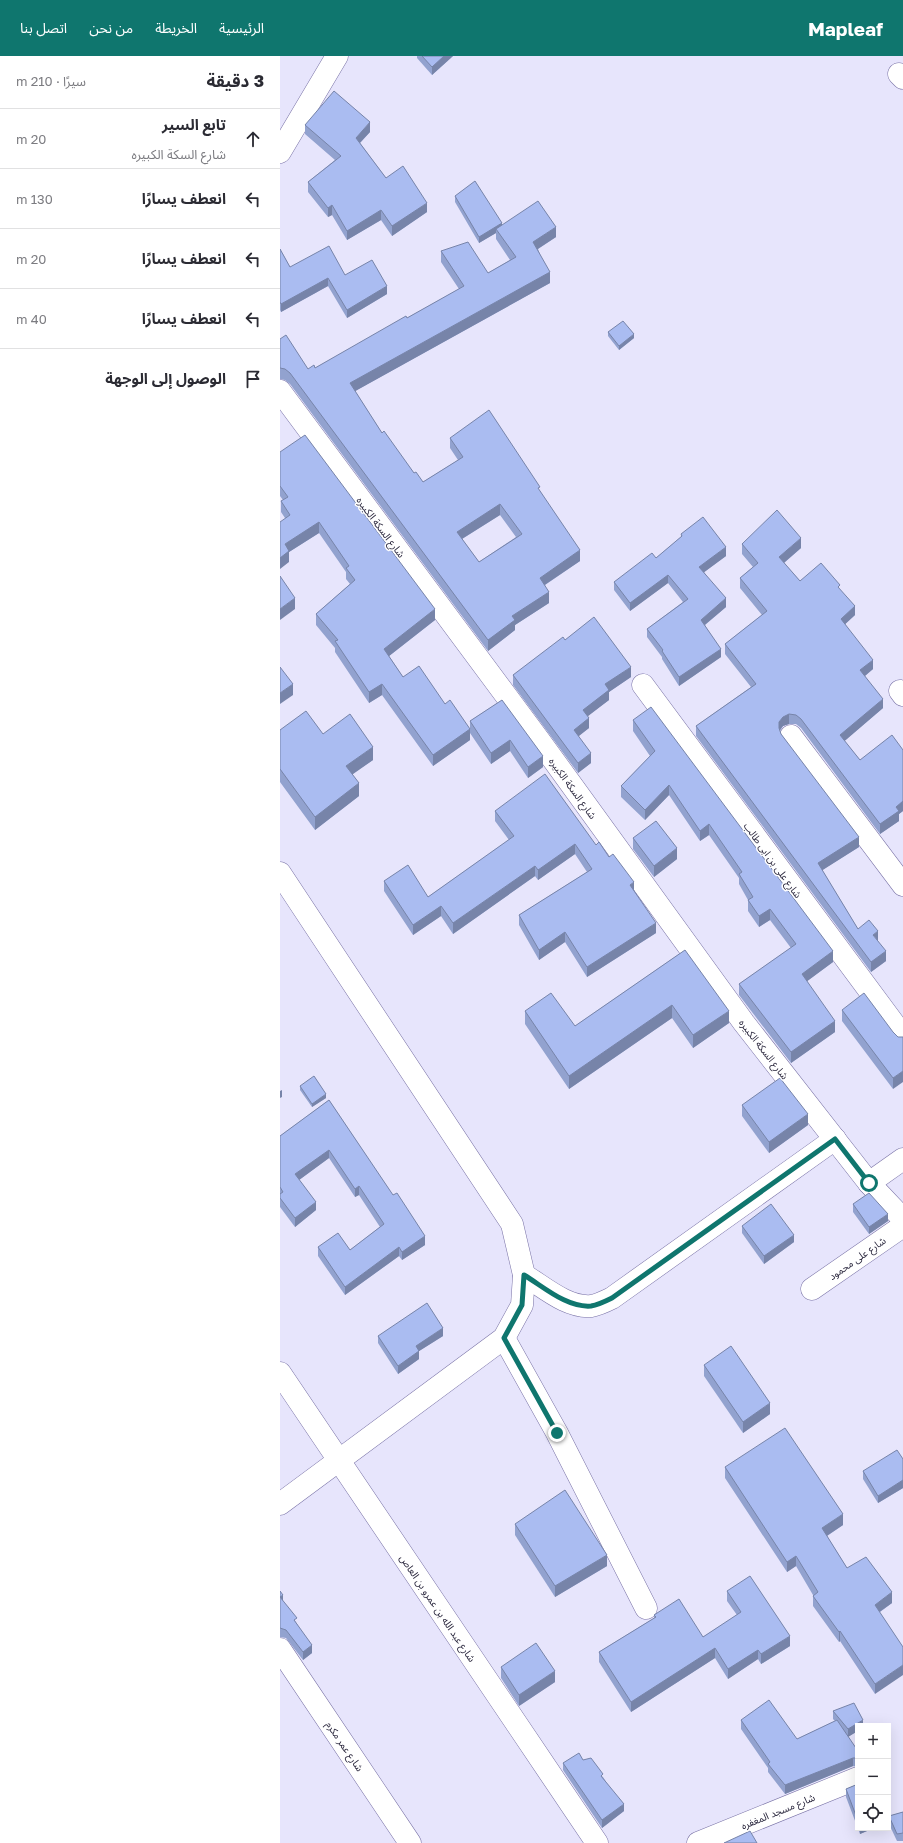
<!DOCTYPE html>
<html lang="ar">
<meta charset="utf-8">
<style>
:root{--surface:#fff;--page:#f2f2f3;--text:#2b2b33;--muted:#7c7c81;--line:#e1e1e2;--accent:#0f766e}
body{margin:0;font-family:"Golos Text","Noto Sans Arabic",sans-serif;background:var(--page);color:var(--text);direction:rtl}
.controls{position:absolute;right:12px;bottom:12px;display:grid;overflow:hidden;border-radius:0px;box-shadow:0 4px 16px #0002}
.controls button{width:36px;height:36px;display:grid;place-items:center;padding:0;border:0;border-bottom:1px solid var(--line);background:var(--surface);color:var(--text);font:20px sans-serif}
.stop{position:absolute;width:12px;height:12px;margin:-9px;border:3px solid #0f766e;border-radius:50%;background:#fff}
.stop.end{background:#0f766e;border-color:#fff;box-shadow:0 1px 4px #0008}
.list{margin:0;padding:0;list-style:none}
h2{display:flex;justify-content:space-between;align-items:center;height:52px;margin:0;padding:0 16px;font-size:17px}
h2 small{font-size:13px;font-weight:400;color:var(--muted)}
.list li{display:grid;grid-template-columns:26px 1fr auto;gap:12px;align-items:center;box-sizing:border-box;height:60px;padding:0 16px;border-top:1px solid var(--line)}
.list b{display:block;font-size:15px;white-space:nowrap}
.list p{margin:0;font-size:13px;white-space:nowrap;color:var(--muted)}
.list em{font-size:13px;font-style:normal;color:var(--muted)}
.icon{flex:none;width:22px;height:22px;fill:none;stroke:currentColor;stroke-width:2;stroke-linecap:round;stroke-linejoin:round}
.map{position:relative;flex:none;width:623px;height:1787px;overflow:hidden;direction:ltr}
header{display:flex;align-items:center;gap:24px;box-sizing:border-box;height:56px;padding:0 20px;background:var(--accent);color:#fff}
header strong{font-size:19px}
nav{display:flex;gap:22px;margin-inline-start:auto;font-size:14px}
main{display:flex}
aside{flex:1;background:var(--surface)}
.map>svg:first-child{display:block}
</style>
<header>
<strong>Mapleaf</strong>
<nav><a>الرئيسية</a><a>الخريطة</a><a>من نحن</a><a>اتصل بنا</a></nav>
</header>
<main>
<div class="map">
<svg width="623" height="1787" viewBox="0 0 623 1787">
<rect width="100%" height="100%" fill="#e7e5fc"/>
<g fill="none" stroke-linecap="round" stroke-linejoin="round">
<g stroke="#7972a6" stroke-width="23">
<g id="minor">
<path d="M619,18L623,22"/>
<path d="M0,96L57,0"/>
<path d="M0,335L259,684L464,967L589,1127L623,1163"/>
<path d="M363,629L623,980"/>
<path d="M620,635L623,639"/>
<path d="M511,680L623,829"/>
<path d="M0,817L232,1168L244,1219L242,1249L224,1282L0,1448"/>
<path d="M589,1127L623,1103"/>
<path d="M244,1219C264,1231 287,1252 311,1250C318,1249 326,1245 332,1242L555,1083"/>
<path d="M532,1233L623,1170"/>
<path d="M224,1282L277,1377L366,1552"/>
<path d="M0,1317L317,1787"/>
<path d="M0,1593L130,1787"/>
<path d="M418,1787L578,1722"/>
</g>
</g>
<use href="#minor" stroke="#fff" stroke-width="22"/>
</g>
<g fill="#92a2cf" fill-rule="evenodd">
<path d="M137,0H173L152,19L137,2Z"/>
<path d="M25,69L90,76L80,87L106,122L147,156L112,180L101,164L67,184L52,159L48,161L28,136V126L55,104L25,78Z"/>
<path d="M175,140L222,169L276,181L258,193L270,227L75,335L102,377L134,417L143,426L178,404L170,392V382L260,435L300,505L265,529L269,547L235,569V574L208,595L10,328L5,324L0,323V283L28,313L35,312L127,262L179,233L161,206V195L208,217L230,204L216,183V177L199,187L175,146ZM220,459L236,481L199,506L182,483Z"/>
<path d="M0,193L10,211L65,219L107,238L67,262L48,230L1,256L0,254Z"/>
<path d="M328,276L354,282L339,294L328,280Z"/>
<path d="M0,396L155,564L109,600L123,621L165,648L190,673V665L222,644L263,711L248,722L230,695L211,708L190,677V684L153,710L102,639L89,647L55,596V592L36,569V558L70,528L66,523V516L39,477L9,496V506L5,462L1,456V445L3,444L0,440Z"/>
<path d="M401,478L446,500L424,516L446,551L425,569L441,601L399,630L382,603V601L367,581V573L403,546L388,527L350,555L334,534V526L376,502L401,481Z"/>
<path d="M462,488L521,492L504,507L520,525L560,534L575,559L565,568L593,613L585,620L603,652L564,685L580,704L623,694V755L619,758V765L600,778L521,672L516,668H509L503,670L500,675L501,678L579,791L542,814L578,873L598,885L606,905L591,916L416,680V670L471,631L445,598V588L482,559L460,532V522L473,511L462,498Z"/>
<path d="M285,584L351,621L329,636V644L307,660L309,672L298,680L311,707L298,717L233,629V619Z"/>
<path d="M353,664L553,906L527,925L555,976L511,1007L459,939V928L511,892L490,864L479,871L468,855V844L459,828V822L429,779L420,785L389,739L365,764L341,741V730L370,700L353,675Z"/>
<path d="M0,674L43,678L93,704L72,718L79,740L35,774L0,726Z"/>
<path d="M215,755L316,789L329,801L354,834L376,877L307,921L285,886L259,904L239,869V859L307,816L295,798L258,824L255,820L173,878L161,860L133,879L104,835V825L148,841L229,784L215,765Z"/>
<path d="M353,782L397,803L374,821L353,793Z"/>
<path d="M405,894L449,967L413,992L392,962L289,1033L245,968V955L295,970Z"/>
<path d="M562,954L613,976L618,981L613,1033L562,965Z"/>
<path d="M20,1030L46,1042L32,1051L20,1034Z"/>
<path d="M49,1044L145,1189L122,1204L119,1200L65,1239L38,1200V1191L70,1194L100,1171L79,1139L75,1141L49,1102L19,1124L36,1154L15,1171L0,1151V1080Z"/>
<path d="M462,1049L528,1069L489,1097L462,1060Z"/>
<path d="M573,1148L608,1165L589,1178L573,1156Z"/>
<path d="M462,1170L514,1186L484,1208L462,1177Z"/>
<path d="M98,1280H163L139,1295V1303L118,1318L98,1287Z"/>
<path d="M424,1309L490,1358L463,1377L424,1320Z"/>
<path d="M623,1403V1432L598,1447L583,1423V1415Z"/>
<path d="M445,1411L563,1469L547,1480L567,1512L612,1547L600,1556L595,1638L560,1585L559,1586L533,1550V1539L516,1510L507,1516L445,1422Z"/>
<path d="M235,1468L327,1510L275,1541L235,1479Z"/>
<path d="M0,1535L3,1545L17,1568L32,1597L23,1604L6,1582L0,1581Z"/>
<path d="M447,1535L510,1590L481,1608L478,1603L448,1623L435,1602L351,1656L319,1606V1596L374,1562V1559L423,1581L457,1559L447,1545Z"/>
<path d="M221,1611L275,1626L239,1650L221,1622Z"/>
<path d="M553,1655L583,1670L568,1681L578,1702V1711L573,1710L505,1738L488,1716V1712L461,1673V1664L517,1683L555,1665L553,1663Z"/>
<path d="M303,1704L323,1721L344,1755L322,1772L283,1714V1707Z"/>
<path d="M578,1728V1772H594L580,1778L566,1741V1733Z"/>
<path d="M623,1756V1785H617L609,1768V1760Z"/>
</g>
<g fill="#7784a9">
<path d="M164,0H173L152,19V11Z"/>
<path d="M90,66V76L76,91V82Z"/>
<path d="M147,147V156L112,180V170Z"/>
<path d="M52,149V159L48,161V152Z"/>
<path d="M101,154V164L67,184V175Z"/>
<path d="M222,167V173H216V177L199,187V181Z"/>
<path d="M276,171V181L253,196V186Z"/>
<path d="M270,216V227L70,338V327Z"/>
<path d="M48,222V230L1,256V248Z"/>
<path d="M107,230V238L67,262V254Z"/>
<path d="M354,278V282L339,294V290Z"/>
<path d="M220,448V459L177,486V476Z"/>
<path d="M39,466V477L9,496V506L0,513V502L5,488Z"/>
<path d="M521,482V492L499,511V501Z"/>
<path d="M446,491V500L419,520V511Z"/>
<path d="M300,494V505L260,532V522Z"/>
<path d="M388,519V527L350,555V547Z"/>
<path d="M269,536V547L235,569V574L208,595V584L232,560Z"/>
<path d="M15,542V553L0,564V553Z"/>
<path d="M446,542V551L421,572V564Z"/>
<path d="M575,550V559L561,572V563Z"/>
<path d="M155,553V564L104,604V593Z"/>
<path d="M441,593V601L399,630V621Z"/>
<path d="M593,604V613L580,624V614Z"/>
<path d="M351,611V621L329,636V644L303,664V654L325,628Z"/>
<path d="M13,628V639L0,648V637Z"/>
<path d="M102,628V639L89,647V636Z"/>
<path d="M603,643V652L560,689V679Z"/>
<path d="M509,658V668L503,670L499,675V666L503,661Z"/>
<path d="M309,662V672L294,684V674Z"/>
<path d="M190,673V684L153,710V699Z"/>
<path d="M230,684V695L211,708V697Z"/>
<path d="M93,691V704L66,723V710Z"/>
<path d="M311,697V707L298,717V707Z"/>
<path d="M263,700V711L248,722V711Z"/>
<path d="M79,727V740L35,774V761Z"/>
<path d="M389,729V739L365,764V754Z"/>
<path d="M623,745V755L619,758V765L600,778V768L616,751Z"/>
<path d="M429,768V779L420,785V775Z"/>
<path d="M579,781V791L538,817V807Z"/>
<path d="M295,788V798L258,824V814Z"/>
<path d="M397,792V803L374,821V810Z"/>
<path d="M255,810V820L173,878V867Z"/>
<path d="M354,826V836L350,829Z"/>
<path d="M161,850V860L133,879V869Z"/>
<path d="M490,853V864L479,871V860Z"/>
<path d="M376,867V877L307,921V911Z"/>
<path d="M598,875V885L593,879Z"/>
<path d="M285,876V886L259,904V894Z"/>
<path d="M553,895V906L522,929V918Z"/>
<path d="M606,895V905L591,916V906Z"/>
<path d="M392,949V962L289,1033V1020Z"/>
<path d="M449,955V967L413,992V979Z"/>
<path d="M555,965V976L511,1007V996Z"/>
<path d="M623,1015V1026L613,1033V1022Z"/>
<path d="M2,1034V1041L0,1042V1035Z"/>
<path d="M46,1038V1042L32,1051V1048Z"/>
<path d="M528,1058V1069L489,1097V1086Z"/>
<path d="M49,1094V1102L15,1127V1118Z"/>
<path d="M79,1130V1139L75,1141V1133Z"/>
<path d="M36,1146V1154L15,1171V1162Z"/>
<path d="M608,1158V1165L589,1178V1171Z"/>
<path d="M514,1179V1186L484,1208V1200Z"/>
<path d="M145,1180V1189L122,1204V1196Z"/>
<path d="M119,1191V1200L65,1239V1231Z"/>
<path d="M163,1272V1280L136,1297V1290Z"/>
<path d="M139,1295V1303L118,1318V1310Z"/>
<path d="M490,1347V1358L463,1377V1366Z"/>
<path d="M623,1424V1432L598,1447V1440Z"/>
<path d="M563,1458V1469L542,1483V1472Z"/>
<path d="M327,1499V1510L275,1541V1530Z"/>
<path d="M516,1500V1510L507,1516V1506Z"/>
<path d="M612,1536V1547L595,1559V1549Z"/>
<path d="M3,1539V1548L0,1541Z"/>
<path d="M560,1575V1585L559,1586V1576Z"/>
<path d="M510,1580V1590L481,1608V1598Z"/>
<path d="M32,1589V1597L23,1604V1596Z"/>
<path d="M435,1592V1602L351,1656V1646Z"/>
<path d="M478,1594V1603L448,1623V1613Z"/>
<path d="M623,1609V1619L595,1638V1628Z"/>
<path d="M275,1615V1626L239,1650V1639Z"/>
<path d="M583,1664V1670H578V1675L568,1681V1673Z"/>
<path d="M573,1702V1710L505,1738V1729Z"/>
<path d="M344,1748V1755L322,1772V1764Z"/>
<path d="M580,1772H594L580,1778Z"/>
</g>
<g fill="#aabcf1" stroke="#7784a9" fill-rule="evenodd">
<path d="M142,0H164L152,11Z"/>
<path d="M54,35L90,66L76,82L106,122L123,110L147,147L112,170L101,154L67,175L52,149L48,152L28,126L61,100L25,69Z"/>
<path d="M195,125L222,167L199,181L175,140Z"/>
<path d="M258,145L276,171L253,186L270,216L70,327L102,377L104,375L134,417L136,416L143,426L183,401L170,382L209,354L260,431L258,432L300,494L260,522L269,536L232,560L235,564L208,584L10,317L5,313L0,312V283L6,279L28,313L34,309L35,312L126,260L127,262L184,230L161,195L188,186L208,217L236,201L216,173ZM220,448L242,478L199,506L177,476Z"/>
<path d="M49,190L65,219L92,204L107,230L67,254L48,222L1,248L0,246V193L10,211Z"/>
<path d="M343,265L354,278L339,290L328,276Z"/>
<path d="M25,379L155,553L104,593L123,621L139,610L165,648L170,644L190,673L153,699L102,628L89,636L55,585L58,584L36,558L75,524L66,512L69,510L39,466L5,488L9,495L0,502V466L10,459L1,445L8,441L0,430V396Z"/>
<path d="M497,454L521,482L499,501L520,525L541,507L560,529L558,531L575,550L561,563L593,604L580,614L603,643L560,679L580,704L612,679L623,694V745L616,751L619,755L600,768L521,663L516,659L509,658L503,661L499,666V672L501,678L579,781L538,807L578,873L589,864L598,875L593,879L606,895L591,906L416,670L476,628L445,588L487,555L460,522L478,507L462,488Z"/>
<path d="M423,461L446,491L419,511L446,542L421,564L441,593L399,621L382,595L383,594L367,573L408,543L388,519L350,547L334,526L372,497L376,502L402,480L401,478Z"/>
<path d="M0,520L15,542L0,553Z"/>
<path d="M314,561L351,611L325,628L329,634L303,654L309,662L294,674L311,697L298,707L233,619L283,581L285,584Z"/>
<path d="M0,611L13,628L0,637Z"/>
<path d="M222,644L263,700L248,711L230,684L211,697L190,665Z"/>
<path d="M371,651L553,895L522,918L555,965L511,996L459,928L516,888L490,853L479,860L468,844L473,841L459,818L462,816L429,768L420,775L389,729L365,754L341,730L375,695L353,664Z"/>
<path d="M26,655L43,678L70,658L93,691L66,710L79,727L35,761L0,713V674Z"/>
<path d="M265,718L316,789L319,786L329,801L333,798L354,826L350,829L376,867L307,911L285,876L259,894L239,859L312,813L295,788L258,814L255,810L173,867L161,850L133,869L104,825L128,809L148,841L234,780L215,755Z"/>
<path d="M376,765L397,792L374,810L353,782Z"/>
<path d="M405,894L449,955L413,979L392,949L289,1020L245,955L271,937L295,970Z"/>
<path d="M584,937L613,976L618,981H623V1015L613,1022L562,954Z"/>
<path d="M34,1020L46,1038L32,1048L20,1030Z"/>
<path d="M500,1022L528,1058L489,1086L462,1049Z"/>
<path d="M49,1044L113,1139L117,1137L145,1180L122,1196L119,1191L65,1231L38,1191L58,1177L70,1194L104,1168L79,1130L75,1133L49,1094L15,1118L36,1146L15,1162L0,1142V1138L3,1136L0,1131V1080Z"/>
<path d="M589,1137L608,1158L589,1171L573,1148Z"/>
<path d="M491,1148L514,1179L484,1200L462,1170Z"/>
<path d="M147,1247L163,1272L136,1290L139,1295L118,1310L98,1280Z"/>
<path d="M451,1290L490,1347L463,1366L424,1309Z"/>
<path d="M505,1372L563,1458L542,1472L567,1512L586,1501L612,1536L595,1549L623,1591V1609L595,1628L560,1575L559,1576L533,1540L538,1536L516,1500L507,1506L445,1411Z"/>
<path d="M617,1394L623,1403V1424L598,1440L583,1415Z"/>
<path d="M285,1434L327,1499L275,1530L235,1468Z"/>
<path d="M470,1520L510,1580L481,1598L478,1594L448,1613L435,1592L351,1646L319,1596L376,1561L374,1559L399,1543L423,1581L461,1556L447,1535Z"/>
<path d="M0,1535L3,1539L0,1541Z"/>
<path d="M0,1541L17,1562L14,1564L32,1589L23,1596L6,1574L0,1572Z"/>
<path d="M256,1587L275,1615L239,1639L221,1611Z"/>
<path d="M489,1644L517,1683L557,1664L578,1695V1702H573L505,1729L488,1708L490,1706L461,1664Z"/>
<path d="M574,1647L583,1664L568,1673L553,1655Z"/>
<path d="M299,1697L303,1704L311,1702L323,1718L321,1720L344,1748L322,1764L283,1707Z"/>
<path d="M578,1728V1765L566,1733Z"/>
<path d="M623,1756V1777L617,1778L609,1760Z"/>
<path d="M470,1775L477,1787H444Z"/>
</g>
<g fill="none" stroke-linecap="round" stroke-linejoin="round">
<path stroke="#0f766e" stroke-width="5" d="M277,1377L224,1282L242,1249L244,1219C264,1231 287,1252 311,1250C318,1249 326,1245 332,1242L555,1083L589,1127"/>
</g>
<g text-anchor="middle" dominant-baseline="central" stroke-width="3" stroke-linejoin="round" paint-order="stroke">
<g font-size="10" fill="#29263c" stroke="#fff">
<text transform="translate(101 471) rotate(53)">شارع السكة الكبيره</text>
<text transform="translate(293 732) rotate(54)">شارع السكة الكبيره</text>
<text transform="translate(493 804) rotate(54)">شارع على بن ابى طالب</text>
<text transform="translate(484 993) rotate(52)">شارع السكة الكبيره</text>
<text transform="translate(577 1202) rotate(-35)">شارع على محمود</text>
<text transform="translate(158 1552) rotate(56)">شارع عبد الله بن عمرو بن العاص</text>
<text transform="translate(65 1690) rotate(56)">شارع عمر مكرم</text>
<text transform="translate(498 1755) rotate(-22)">شارع مسجد المغفره</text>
</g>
</g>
</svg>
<div class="controls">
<button>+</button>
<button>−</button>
<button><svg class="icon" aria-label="locate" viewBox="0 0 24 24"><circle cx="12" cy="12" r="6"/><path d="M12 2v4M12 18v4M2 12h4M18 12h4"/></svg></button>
</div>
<div class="stop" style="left:589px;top:1127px"></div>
<div class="stop end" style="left:277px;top:1377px"></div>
</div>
<aside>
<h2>3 دقيقة<small>سيرًا · 210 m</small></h2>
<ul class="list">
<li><svg class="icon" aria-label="ahead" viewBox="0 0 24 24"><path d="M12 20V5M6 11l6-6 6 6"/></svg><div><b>تابع السير</b><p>شارع السكة الكبيره</p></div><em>20 m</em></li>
<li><svg class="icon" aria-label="left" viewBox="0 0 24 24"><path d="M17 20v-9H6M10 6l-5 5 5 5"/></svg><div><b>انعطف يسارًا</b></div><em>130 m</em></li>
<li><svg class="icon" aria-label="left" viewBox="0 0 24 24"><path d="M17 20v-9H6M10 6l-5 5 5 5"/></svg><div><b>انعطف يسارًا</b></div><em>20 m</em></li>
<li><svg class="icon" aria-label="left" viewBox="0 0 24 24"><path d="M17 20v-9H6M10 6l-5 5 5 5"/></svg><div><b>انعطف يسارًا</b></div><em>40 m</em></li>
<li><svg class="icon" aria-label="arrive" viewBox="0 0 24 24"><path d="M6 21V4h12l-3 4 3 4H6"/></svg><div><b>الوصول إلى الوجهة</b></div></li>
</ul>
</aside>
</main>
